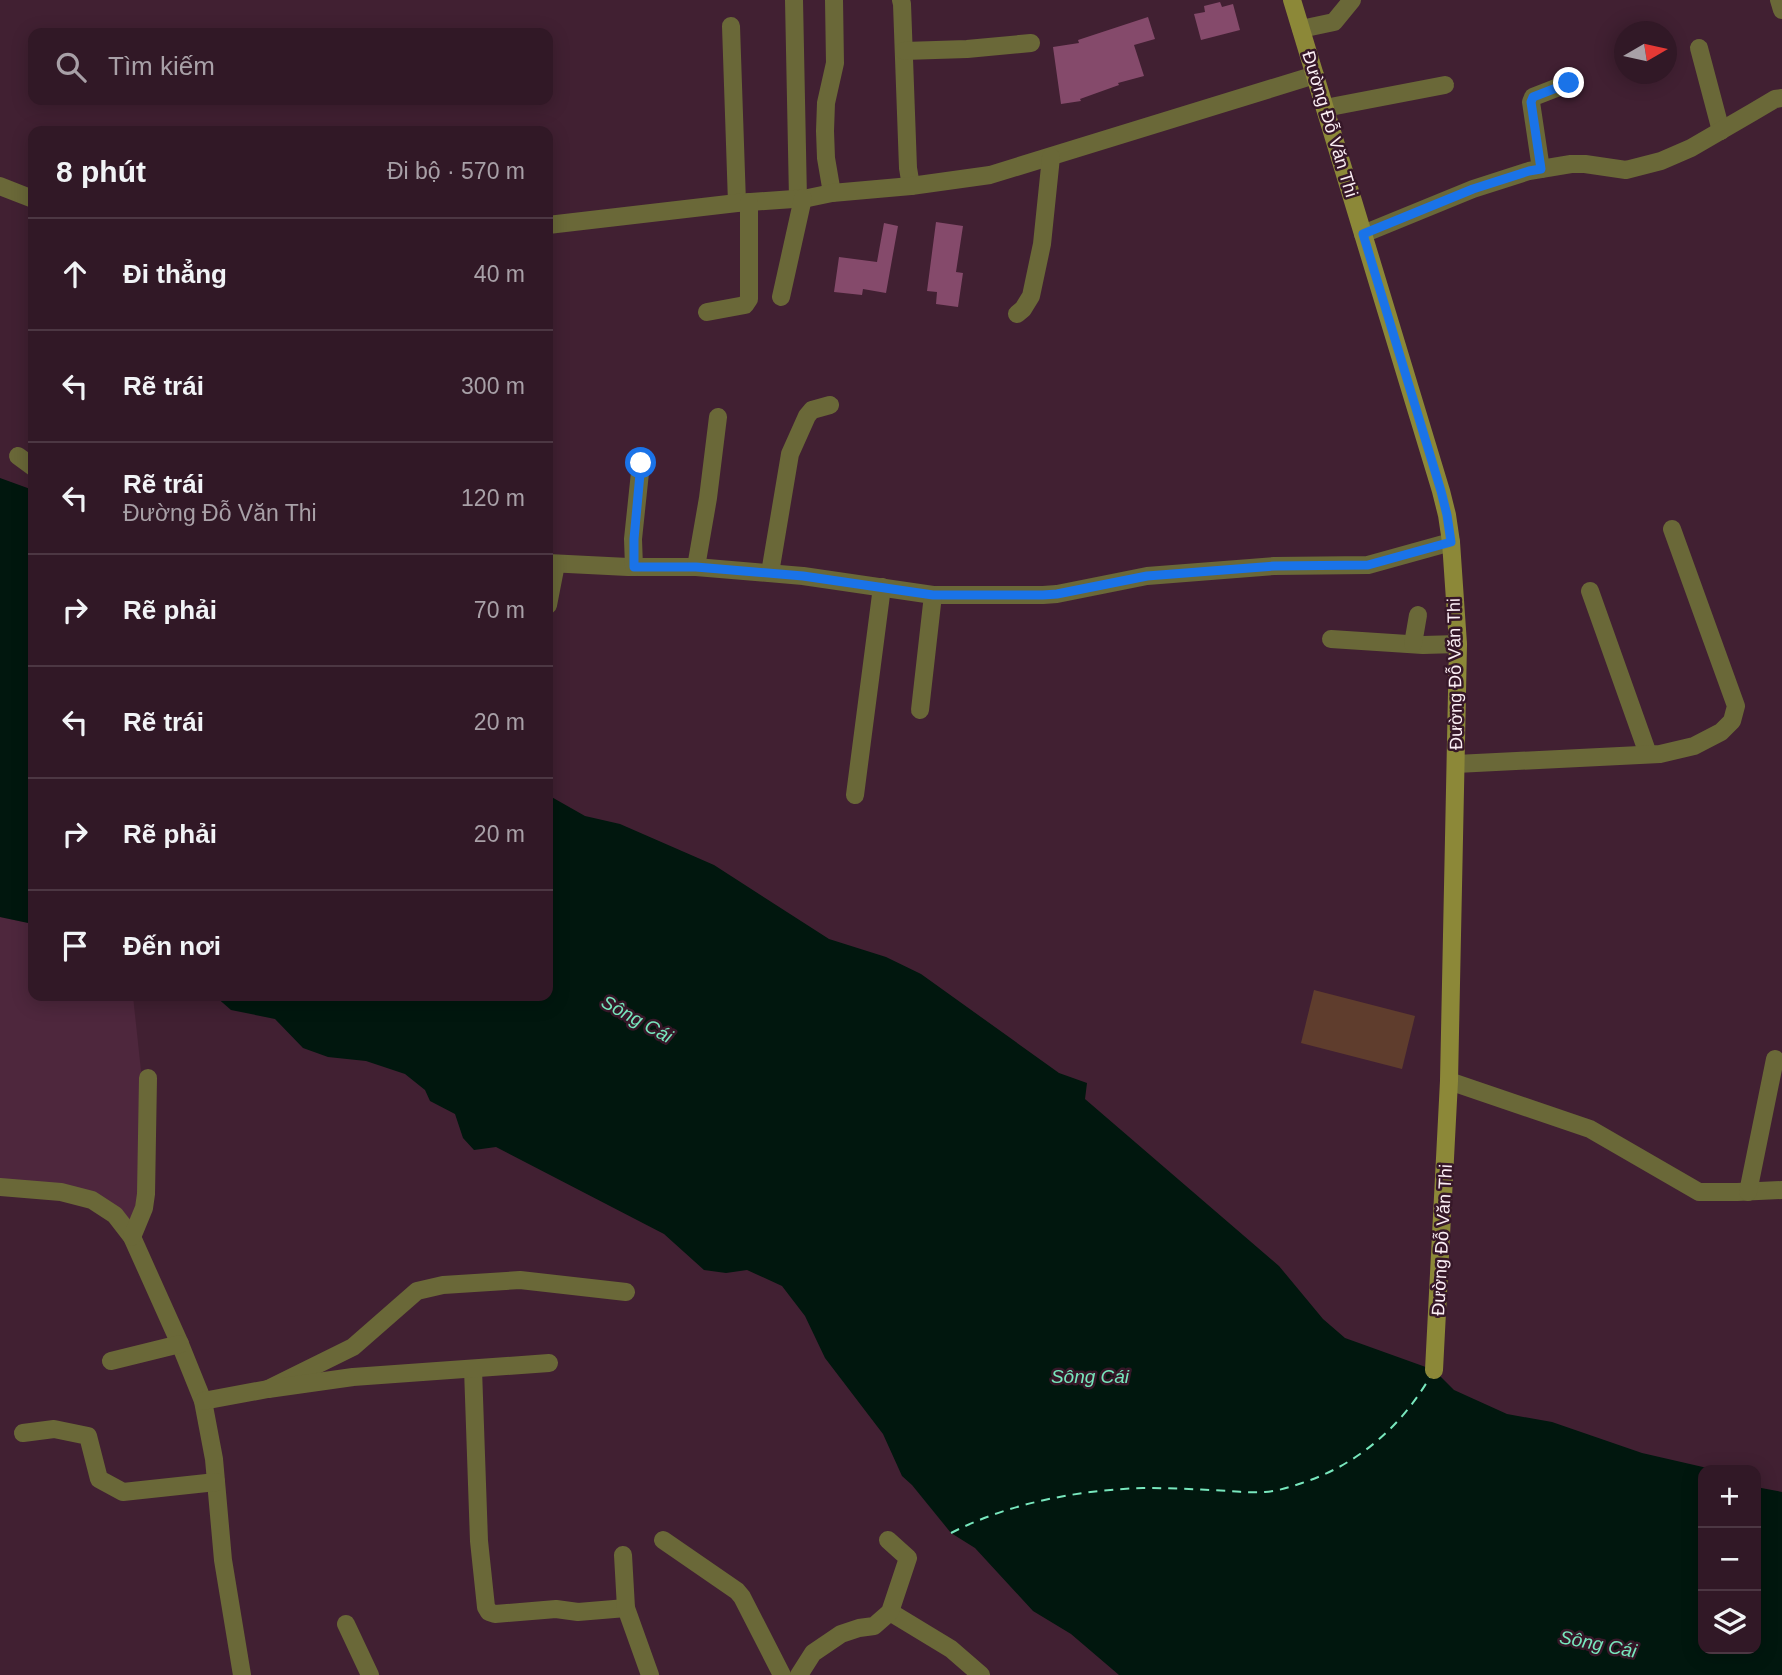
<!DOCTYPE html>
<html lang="vi">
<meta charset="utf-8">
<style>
:root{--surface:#311826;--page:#39212e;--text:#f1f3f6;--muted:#a8a0a7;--line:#4c3743}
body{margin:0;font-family:Arial,sans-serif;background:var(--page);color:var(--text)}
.controls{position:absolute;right:21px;bottom:21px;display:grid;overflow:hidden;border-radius:14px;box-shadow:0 4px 18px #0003}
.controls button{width:63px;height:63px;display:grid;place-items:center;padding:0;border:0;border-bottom:2px solid var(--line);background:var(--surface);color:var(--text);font:35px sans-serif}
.compass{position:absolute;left:1614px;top:21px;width:63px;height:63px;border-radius:50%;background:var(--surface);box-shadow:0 4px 18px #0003;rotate:81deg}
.stop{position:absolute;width:21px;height:21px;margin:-16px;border:5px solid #1a73e8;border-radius:50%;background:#fff}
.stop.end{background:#1a73e8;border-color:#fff;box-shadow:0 2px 7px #0008}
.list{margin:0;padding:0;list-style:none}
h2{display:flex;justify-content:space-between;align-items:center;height:91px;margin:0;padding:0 28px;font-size:30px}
h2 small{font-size:23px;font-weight:400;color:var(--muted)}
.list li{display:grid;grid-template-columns:46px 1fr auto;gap:21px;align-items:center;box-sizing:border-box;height:112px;padding:0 28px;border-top:2px solid var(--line)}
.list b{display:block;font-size:26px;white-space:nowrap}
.list p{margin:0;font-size:23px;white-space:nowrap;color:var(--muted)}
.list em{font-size:23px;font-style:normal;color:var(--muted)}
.icon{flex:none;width:38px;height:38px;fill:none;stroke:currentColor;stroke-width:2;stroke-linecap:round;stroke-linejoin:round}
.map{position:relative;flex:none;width:1782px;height:1675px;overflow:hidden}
.search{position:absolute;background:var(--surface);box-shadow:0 4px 18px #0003;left:28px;top:28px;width:525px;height:77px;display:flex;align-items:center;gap:18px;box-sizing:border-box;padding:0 24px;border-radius:14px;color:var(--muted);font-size:26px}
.panel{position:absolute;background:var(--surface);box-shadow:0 4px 18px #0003;left:28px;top:126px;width:525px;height:875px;border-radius:14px}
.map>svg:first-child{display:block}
</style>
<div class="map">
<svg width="1782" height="1675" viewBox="0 0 1782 1675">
<rect width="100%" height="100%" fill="#412032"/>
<path fill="#4e273d" d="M0,917L33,924V996H133L142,1080L138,1203L130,1224L120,1211L0,1181Z"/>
<path fill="#5f3d2d" d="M1314,990L1415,1016L1402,1069L1301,1043Z"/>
<g fill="#01170e">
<path d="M0,478L33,490V924L0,917Z"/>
<path d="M548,795L585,816L620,824L714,865L829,939L886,957L921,974L1059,1073L1087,1083L1085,1099L1279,1266L1323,1319L1345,1338L1434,1370L1454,1390L1507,1414L1552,1422L1642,1453L1716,1470H1703V1649H1756V1487L1782,1492V1675H1119L1071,1634L1033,1611L975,1548L951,1533L912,1485L902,1476L883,1434L825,1358L805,1316L782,1286L747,1270L726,1273L704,1270L664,1234L496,1147L474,1150L463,1138L455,1114L430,1101L425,1090L405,1074L366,1061L328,1057L303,1048L275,1019L231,1010L215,996H548Z"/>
</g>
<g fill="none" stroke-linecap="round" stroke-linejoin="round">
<path stroke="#78e7bd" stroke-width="2" stroke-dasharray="9 7" stroke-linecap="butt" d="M951,1533C1009,1503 1078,1490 1143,1488C1166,1488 1189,1489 1212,1490C1230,1491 1247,1493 1265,1492C1278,1491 1290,1487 1302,1483C1357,1465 1401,1427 1430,1377"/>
</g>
<g fill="#854a6b">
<path d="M1220,2L1222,7L1233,4L1240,30L1201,40L1194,14L1205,12L1204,6Z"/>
<path d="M1148,17L1155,39L1134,45L1144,76L1118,83L1119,85L1080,99L1081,101L1061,104L1053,47L1079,43L1078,40Z"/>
<path d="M936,222L963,226L956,272L963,273L958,307L936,304L937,292L927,291Z"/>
<path d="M884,223L898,226L886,293L863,289L862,295L834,292L839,257L877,262Z"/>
</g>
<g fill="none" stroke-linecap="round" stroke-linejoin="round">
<g stroke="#6a6838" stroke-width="18">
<path d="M794,0L798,199"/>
<path d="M901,0L902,4L908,168L911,186"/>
<path d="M1779,0L1782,10"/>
<path d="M731,26L737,203"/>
<path d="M1301,29L1334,22L1352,0"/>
<path d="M1699,48L1721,131"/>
<path d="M904,51L967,49L1031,43"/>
<path d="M1325,108L1445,85"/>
<path d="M1541,169L1531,102L1533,97L1569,83"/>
<path d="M0,186L33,199"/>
<path d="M832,193L826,158L825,131L826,103L835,63L834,0"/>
<path d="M548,225L737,203L808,198L832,193L911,186L990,175L1315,75"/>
<path d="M1363,234L1473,189L1529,171L1571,164H1585L1626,170L1661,161L1691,148L1753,112L1775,99L1782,98"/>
<path d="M781,297L803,198"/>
<path d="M707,312L745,305L749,299V202"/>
<path d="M1017,314L1023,309L1031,296L1042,244L1051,157"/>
<path d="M18,456L33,467"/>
<path d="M548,563L628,567H696L803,576L933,595H1043L1057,594L1147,576L1274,566L1368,565L1451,542"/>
<path d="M634,567L633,539L641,463"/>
<path d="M696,567L708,498L718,417"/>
<path d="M770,573L790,454L807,416L812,410L830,405"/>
<path d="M1590,591L1648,754"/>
<path d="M548,605L556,564"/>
<path d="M1331,639L1423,645L1458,644"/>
<path d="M1413,644L1418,615"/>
<path d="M920,710L933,595"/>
<path d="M1456,764L1660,754L1694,746L1721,732L1732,721L1736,706L1672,529"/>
<path d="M855,795L882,587"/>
<path d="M1449,1081L1590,1129L1699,1192H1737L1782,1190"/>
<path d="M0,1187L61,1192L92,1200L115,1215L132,1237L180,1344L203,1401L214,1459L223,1560L242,1675"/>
<path d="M1748,1192L1775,1059"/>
<path d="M132,1237L144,1208L146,1194L148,1078"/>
<path d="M111,1361L180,1344"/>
<path d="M473,1369L479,1541L486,1607L489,1612L495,1614L556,1609L578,1612L626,1608"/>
<path d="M268,1389L353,1347L417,1291L443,1285L520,1280L626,1292"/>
<path d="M203,1401L268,1389L353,1377L549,1363"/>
<path d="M23,1433L54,1429L88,1436L99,1479L123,1492L216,1482"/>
<path d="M663,1540L737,1591L742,1597L782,1675"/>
<path d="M623,1555L626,1608L650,1675"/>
<path d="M890,1612L951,1649L981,1675"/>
<path d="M346,1624L370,1675"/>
<path d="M799,1675L813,1653L841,1634L859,1628L874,1626L890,1612L908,1558L888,1540"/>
</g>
<path stroke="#8c8838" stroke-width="18" d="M1292,0L1441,491L1447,515L1451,542L1458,644L1449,1081L1434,1370"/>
</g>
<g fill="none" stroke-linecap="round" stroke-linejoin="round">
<path stroke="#1a73e8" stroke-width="9" d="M641,463L634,539V567H696L803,576L933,595H1043L1057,594L1147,576L1274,566L1368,565L1451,542L1447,515L1441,491L1363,234L1473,189L1529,171L1541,169L1531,102L1533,97L1569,83"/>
</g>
<g text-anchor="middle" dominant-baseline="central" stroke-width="5" stroke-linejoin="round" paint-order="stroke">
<g font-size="18" fill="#fceff5" stroke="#361728">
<text transform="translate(1330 124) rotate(73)">Đường Đỗ Văn Thi</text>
<text transform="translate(1455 674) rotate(-91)">Đường Đỗ Văn Thi</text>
<text transform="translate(1442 1240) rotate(-87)">Đường Đỗ Văn Thi</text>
</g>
<g font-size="19" font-style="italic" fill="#78e7bd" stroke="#361728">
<text transform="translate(637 1019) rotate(29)">Sông Cái</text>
<text x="1090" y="1376">Sông Cái</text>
<text transform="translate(1598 1644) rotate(11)">Sông Cái</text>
</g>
</g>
</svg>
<div class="controls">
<button>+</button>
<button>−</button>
<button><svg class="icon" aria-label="layers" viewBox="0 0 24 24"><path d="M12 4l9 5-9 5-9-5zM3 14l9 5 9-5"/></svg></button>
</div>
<svg class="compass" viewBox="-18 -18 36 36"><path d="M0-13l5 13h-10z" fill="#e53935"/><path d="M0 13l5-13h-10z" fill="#a8a0a7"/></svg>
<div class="stop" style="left:641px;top:463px"></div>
<div class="stop end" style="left:1569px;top:83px"></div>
<div class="search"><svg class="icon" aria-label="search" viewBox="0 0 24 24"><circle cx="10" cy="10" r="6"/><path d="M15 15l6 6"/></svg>Tìm kiếm</div>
<section class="panel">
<h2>8 phút<small>Đi bộ · 570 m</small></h2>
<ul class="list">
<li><svg class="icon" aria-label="ahead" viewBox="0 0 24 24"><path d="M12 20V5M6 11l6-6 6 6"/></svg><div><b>Đi thẳng</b></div><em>40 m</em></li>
<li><svg class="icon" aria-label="left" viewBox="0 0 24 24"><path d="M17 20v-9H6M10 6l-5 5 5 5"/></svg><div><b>Rẽ trái</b></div><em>300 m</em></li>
<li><svg class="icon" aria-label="left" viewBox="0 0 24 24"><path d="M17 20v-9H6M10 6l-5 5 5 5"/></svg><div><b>Rẽ trái</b><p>Đường Đỗ Văn Thi</p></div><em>120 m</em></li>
<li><svg class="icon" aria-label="right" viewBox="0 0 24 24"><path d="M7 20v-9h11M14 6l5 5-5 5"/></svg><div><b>Rẽ phải</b></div><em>70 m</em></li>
<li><svg class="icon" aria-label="left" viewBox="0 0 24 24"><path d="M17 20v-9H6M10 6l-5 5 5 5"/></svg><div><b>Rẽ trái</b></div><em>20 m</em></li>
<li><svg class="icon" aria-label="right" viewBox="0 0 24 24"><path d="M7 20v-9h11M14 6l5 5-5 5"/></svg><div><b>Rẽ phải</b></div><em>20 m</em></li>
<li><svg class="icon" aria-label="arrive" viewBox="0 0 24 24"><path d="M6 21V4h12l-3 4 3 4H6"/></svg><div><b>Đến nơi</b></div></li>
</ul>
</section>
</div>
